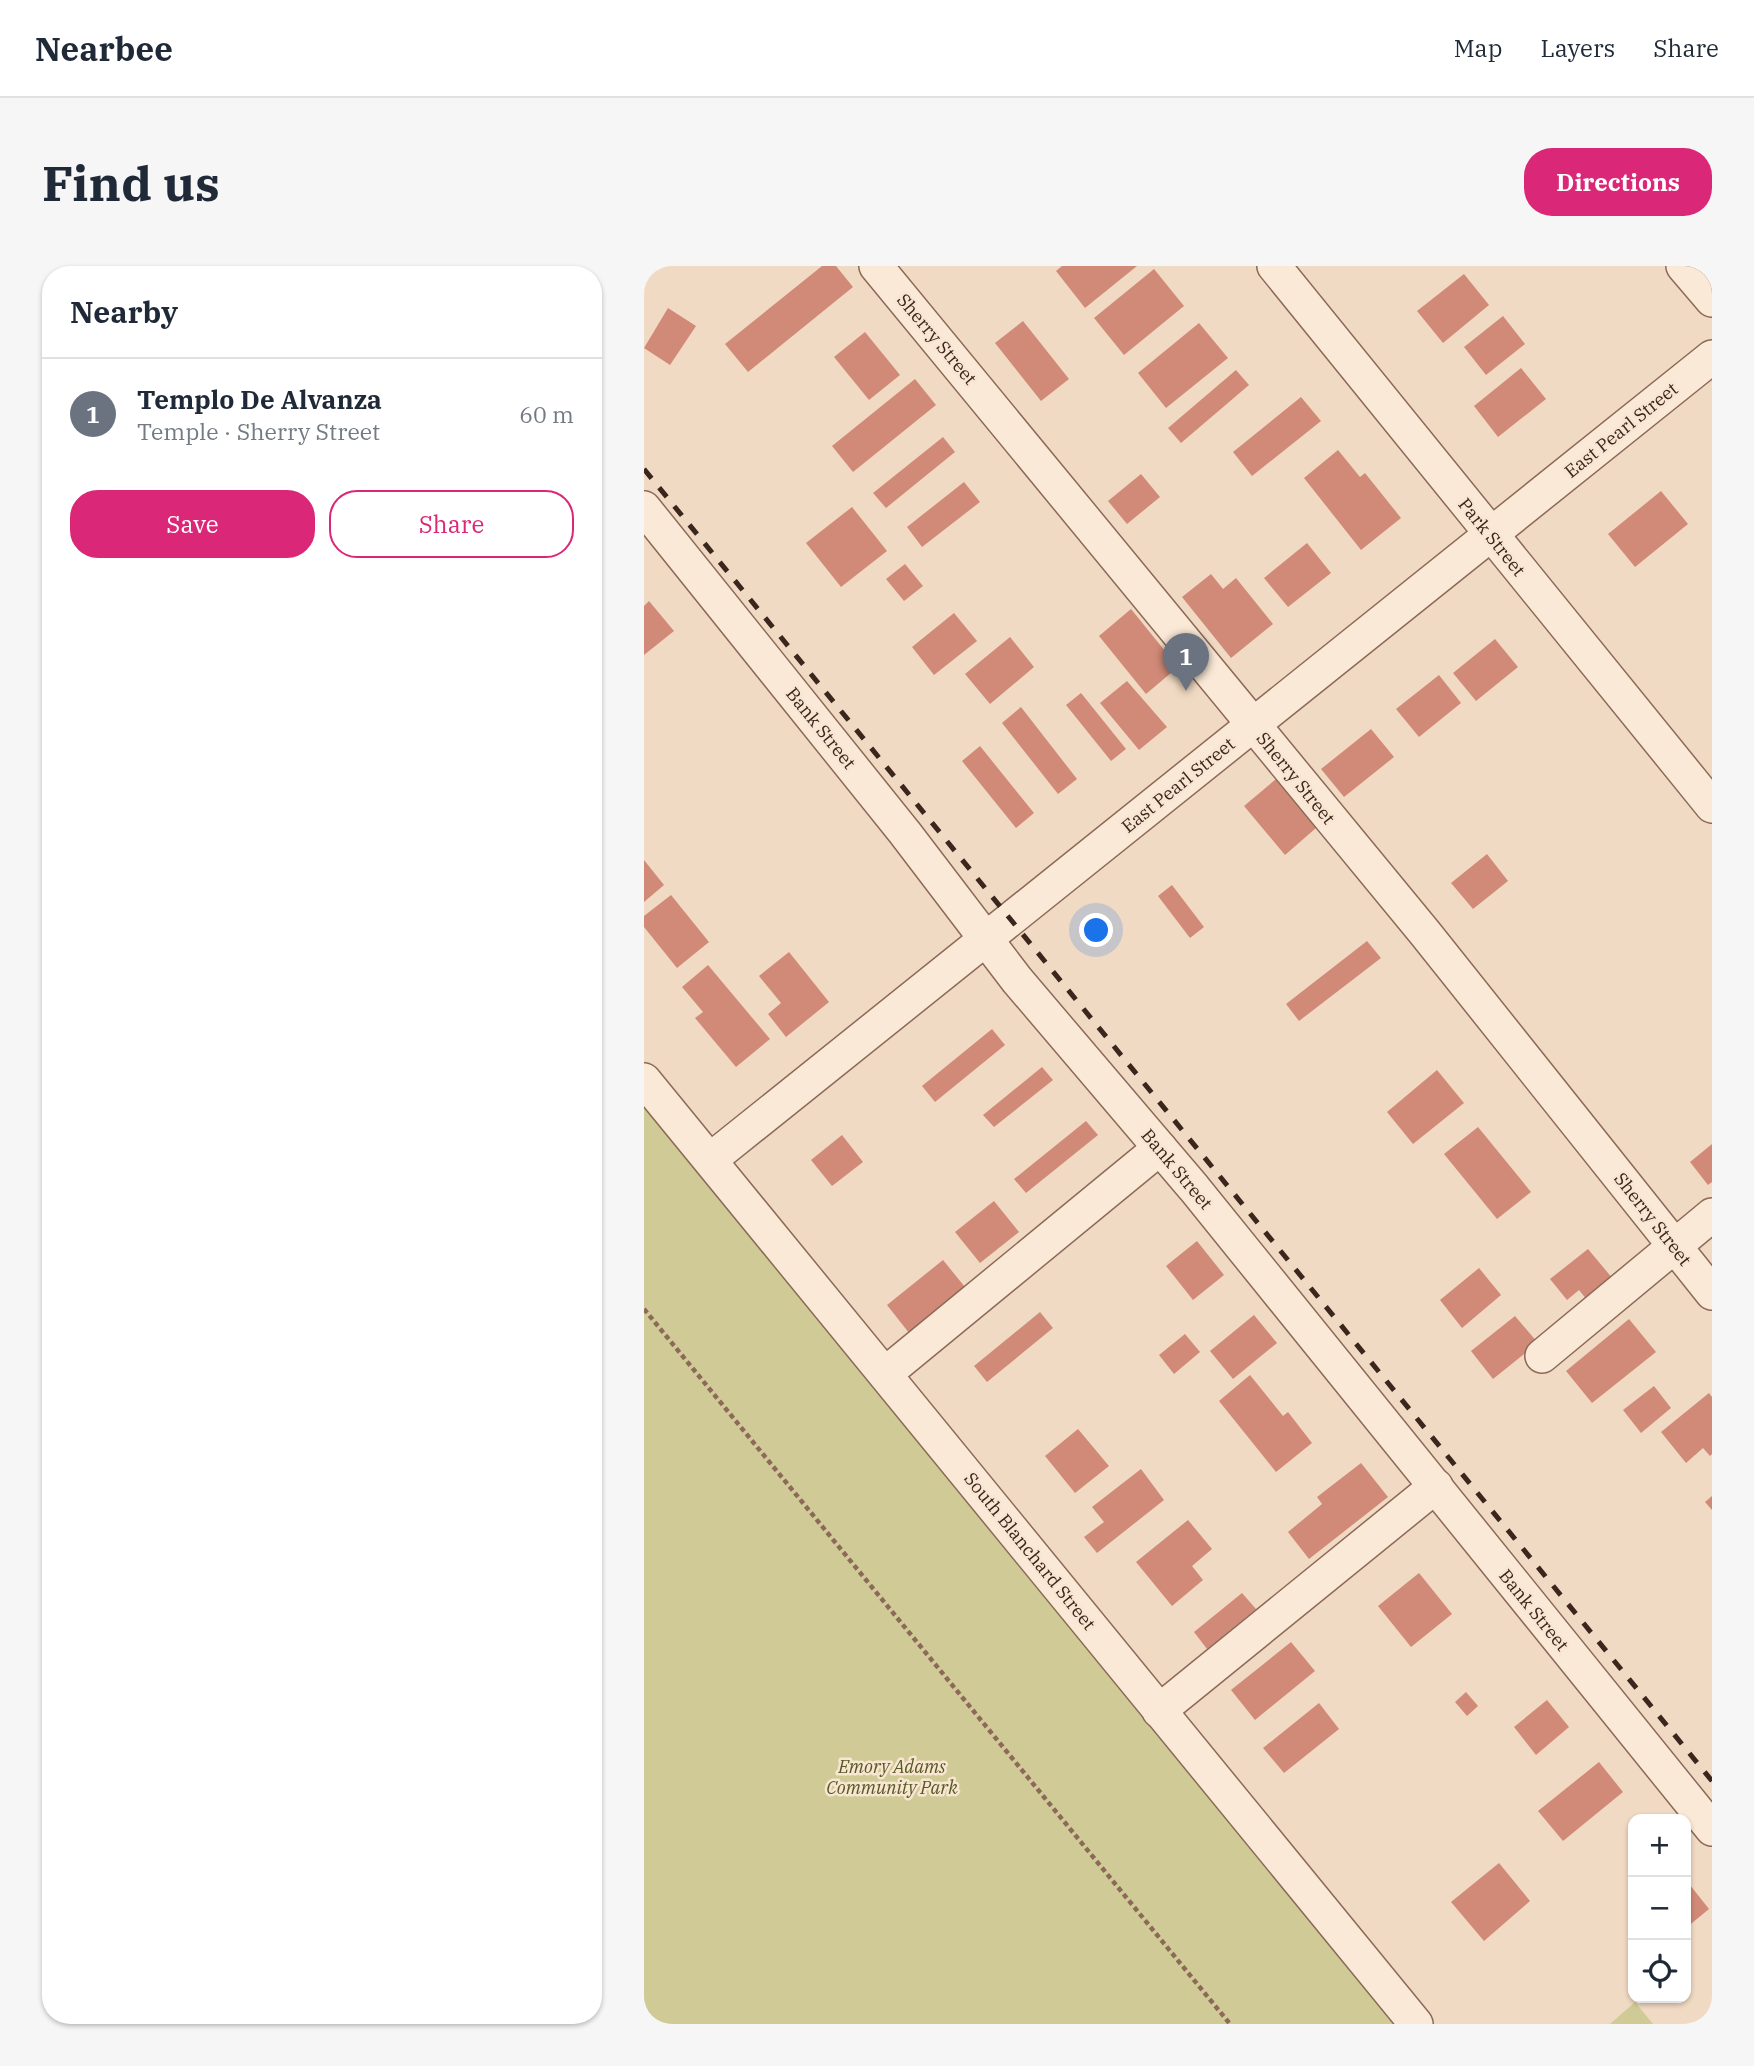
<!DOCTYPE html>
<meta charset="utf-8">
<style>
:root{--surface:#fff;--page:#f6f6f7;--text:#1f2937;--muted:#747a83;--line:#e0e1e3;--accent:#db2777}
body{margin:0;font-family:"IBM Plex Serif",serif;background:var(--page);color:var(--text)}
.controls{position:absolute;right:21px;bottom:21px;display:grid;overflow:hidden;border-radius:14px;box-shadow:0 2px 5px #0004}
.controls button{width:63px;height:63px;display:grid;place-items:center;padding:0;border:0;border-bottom:2px solid var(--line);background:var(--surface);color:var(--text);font:35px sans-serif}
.you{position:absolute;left:453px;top:665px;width:24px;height:24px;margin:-18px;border:5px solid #fff;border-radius:50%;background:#1a73e8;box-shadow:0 0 0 10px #1a73e833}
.badge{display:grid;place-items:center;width:46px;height:46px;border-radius:50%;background:var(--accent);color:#fff;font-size:23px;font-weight:700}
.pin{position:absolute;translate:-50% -58px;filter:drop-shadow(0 2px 4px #0008)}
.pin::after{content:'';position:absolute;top:37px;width:24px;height:21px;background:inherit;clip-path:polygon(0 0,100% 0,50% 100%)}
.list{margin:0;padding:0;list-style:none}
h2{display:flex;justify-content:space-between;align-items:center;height:91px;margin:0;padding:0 28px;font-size:30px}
h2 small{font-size:23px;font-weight:400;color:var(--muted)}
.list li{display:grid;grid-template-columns:46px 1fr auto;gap:21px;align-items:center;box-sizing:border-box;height:112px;padding:0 28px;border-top:2px solid var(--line)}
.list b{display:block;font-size:26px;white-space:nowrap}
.list p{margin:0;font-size:23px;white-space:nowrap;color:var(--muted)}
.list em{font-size:23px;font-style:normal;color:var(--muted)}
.actions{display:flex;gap:14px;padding:21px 28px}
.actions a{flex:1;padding:16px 0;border:2px solid var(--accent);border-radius:28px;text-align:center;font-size:24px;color:var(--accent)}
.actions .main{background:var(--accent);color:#fff}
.icon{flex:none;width:38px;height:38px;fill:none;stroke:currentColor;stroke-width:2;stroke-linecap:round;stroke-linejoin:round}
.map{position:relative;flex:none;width:1068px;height:1758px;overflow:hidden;border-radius:28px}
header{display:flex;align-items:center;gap:42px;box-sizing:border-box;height:98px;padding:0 35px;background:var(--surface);border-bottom:2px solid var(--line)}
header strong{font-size:33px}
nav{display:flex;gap:38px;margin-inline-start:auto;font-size:24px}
.intro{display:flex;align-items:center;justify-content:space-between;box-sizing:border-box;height:168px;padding:0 42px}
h1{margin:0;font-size:49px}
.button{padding:18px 32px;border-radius:28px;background:var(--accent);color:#fff;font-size:24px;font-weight:700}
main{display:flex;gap:42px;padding:0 42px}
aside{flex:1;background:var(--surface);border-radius:28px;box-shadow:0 2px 5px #0004}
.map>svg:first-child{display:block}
</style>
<header>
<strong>Nearbee</strong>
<nav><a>Map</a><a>Layers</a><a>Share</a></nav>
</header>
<div class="intro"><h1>Find us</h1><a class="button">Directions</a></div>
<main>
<aside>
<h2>Nearby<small></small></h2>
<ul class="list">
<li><span class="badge" style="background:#6b7280">1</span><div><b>Templo De Alvanza</b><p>Temple · Sherry Street</p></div><em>60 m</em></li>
</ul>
<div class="actions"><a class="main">Save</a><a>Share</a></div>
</aside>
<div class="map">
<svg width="1068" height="1758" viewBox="0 0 1068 1758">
<rect width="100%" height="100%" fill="#f1dac3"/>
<g fill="#d0cb96">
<path d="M0,815L772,1758H0Z"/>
<path d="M991,1736L1009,1758H966Z"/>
</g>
<g fill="#d18a77">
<path d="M178,0H192L209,21L104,106L81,78Z"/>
<path d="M418,0H493L441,42L412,5Z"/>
<path d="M510,3L540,40L480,89L450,52Z"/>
<path d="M820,8L845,39L799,77L773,45Z"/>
<path d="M24,42L52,60L26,99L0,82Z"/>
<path d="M859,50L881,78L842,109L820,81Z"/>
<path d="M379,55L425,113L397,135L351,77Z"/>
<path d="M555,57L584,92L522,142L494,107Z"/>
<path d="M221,66L256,109L225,134L190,91Z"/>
<path d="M877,102L902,133L854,171L830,140Z"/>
<path d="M592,104L605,119L537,177L524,162Z"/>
<path d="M271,113L292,139L209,206L188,180Z"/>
<path d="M657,131L677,155L608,210L589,186Z"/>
<path d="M299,171L311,186L242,242L229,227Z"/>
<path d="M694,184L716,211L721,207L757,252L717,284L660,212Z"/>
<path d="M497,208L516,231L483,258L464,235Z"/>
<path d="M320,216L336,236L278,281L263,261Z"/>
<path d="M1017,225L1044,258L991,301L964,268Z"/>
<path d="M208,241L243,285L197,321L162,277Z"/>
<path d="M663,277L687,307L644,341L620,312Z"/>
<path d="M261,298L279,320L260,335L242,313Z"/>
<path d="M567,308L579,323L592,312L629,358L587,392L538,331Z"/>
<path d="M5,335L30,365L0,389V340Z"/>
<path d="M487,343L534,401L502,428L455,370Z"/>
<path d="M310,347L333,375L290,409L268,381Z"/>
<path d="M366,371L390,401L346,438L321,408Z"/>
<path d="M851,373L874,401L832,435L809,407Z"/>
<path d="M795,409L817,437L775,471L752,443Z"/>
<path d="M483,415L523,461L495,484L456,437Z"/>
<path d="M437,427L482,483L467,495L422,439Z"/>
<path d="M377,441L433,513L414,528L358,457Z"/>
<path d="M727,463L750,491L700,531L677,503Z"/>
<path d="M336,480L390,547L372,562L318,495Z"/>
<path d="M632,513L672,562L641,589L600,540Z"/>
<path d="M843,588L864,615L829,643L807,617Z"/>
<path d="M0,594L20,619L0,636Z"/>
<path d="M528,619L560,661L546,672L514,630Z"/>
<path d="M27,629L65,676L33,702L0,661V650Z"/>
<path d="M723,675L737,692L655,755L642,738Z"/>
<path d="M145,686L185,736L142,771L124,748L137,737L115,710Z"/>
<path d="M64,699L126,773L92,801L51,752L59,746L38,721Z"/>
<path d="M348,763L361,779L291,836L278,820Z"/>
<path d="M398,801L409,814L350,861L339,849Z"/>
<path d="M793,804L820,837L769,878L743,846Z"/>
<path d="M442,855L454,869L382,927L370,913Z"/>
<path d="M834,861L887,926L853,953L800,888Z"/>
<path d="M198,869L219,896L188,920L167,894Z"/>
<path d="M1068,878V916L1064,919L1046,896Z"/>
<path d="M350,935L375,966L336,997L311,966Z"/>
<path d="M553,975L580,1009L549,1034L522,1000Z"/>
<path d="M944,983L969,1013L943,1034L935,1024L923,1034L906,1013Z"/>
<path d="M299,994L325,1026L269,1072L243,1039Z"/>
<path d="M835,1002L857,1029L818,1062L796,1034Z"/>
<path d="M396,1046L409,1062L343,1116L330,1100Z"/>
<path d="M610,1049L633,1077L589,1113L566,1085Z"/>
<path d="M871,1050L894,1077L849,1113L827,1085Z"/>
<path d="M985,1053L1012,1086L948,1137L922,1105Z"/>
<path d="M541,1068L556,1086L530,1108L515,1089Z"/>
<path d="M606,1109L639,1150L644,1146L668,1177L632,1206L575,1135Z"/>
<path d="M1010,1120L1027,1142L997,1167L979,1144Z"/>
<path d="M1065,1127L1068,1131V1188L1066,1190L1059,1182L1042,1197L1017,1166Z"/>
<path d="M434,1163L465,1200L431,1227L401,1190Z"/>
<path d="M717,1197L744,1231L665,1293L644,1266L678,1238L673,1231Z"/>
<path d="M497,1203L520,1234L453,1287L440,1271L460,1256L448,1241Z"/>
<path d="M1068,1230V1244L1061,1236Z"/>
<path d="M544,1254L568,1283L548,1300L559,1314L528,1340L492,1296Z"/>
<path d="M775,1307L808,1348L767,1381L734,1340Z"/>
<path d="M598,1327L612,1343L563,1383L550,1366Z"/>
<path d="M647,1376L671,1405L611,1454L587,1424Z"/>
<path d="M822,1426L834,1440L823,1450L811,1436Z"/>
<path d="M903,1434L925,1461L892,1489L870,1461Z"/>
<path d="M675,1437L695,1463L640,1507L619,1482Z"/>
<path d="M955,1496L979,1526L919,1575L894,1545Z"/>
<path d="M855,1597L886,1635L840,1675L807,1636Z"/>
<path d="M1042,1614L1065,1643L1042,1662Z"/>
</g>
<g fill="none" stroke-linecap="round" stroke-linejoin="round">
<g stroke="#8c6958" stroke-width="36">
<g id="minor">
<path d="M232,0L781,667L1068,1027"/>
<path d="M630,0L1068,540"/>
<path d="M1039,0L1068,34"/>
<path d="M0,242L261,567L373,714L550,922L1068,1563"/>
<path d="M0,814L772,1758"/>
<path d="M66,894L1068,91"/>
<path d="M898,1090L1068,949"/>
<path d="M241,1108L516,882"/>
<path d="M515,1445L792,1220"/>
</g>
</g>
<path stroke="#8c6958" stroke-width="4.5" stroke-dasharray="5 3.5" stroke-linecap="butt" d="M0,1043L586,1758"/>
<use href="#minor" stroke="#fbe9d7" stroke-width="33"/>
<path stroke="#3b261d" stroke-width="5" stroke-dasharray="12 12" stroke-linecap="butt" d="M0,203L1068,1515"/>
</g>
<g text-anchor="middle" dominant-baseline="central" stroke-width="5" stroke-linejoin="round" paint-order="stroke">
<g font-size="18" fill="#3b261d" stroke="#f8e6d3">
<text transform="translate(293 73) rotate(50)">Sherry Street</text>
<text transform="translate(977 164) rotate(-39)">East Pearl Street</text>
<text transform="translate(848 271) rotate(51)">Park Street</text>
<text transform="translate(177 462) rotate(51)">Bank Street</text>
<text transform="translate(652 512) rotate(51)">Sherry Street</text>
<text transform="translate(534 519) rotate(-39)">East Pearl Street</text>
<text transform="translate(533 903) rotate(50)">Bank Street</text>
<text transform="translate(1009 953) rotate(52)">Sherry Street</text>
<text transform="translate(386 1285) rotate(51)">South Blanchard Street</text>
<text transform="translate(890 1344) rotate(51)">Bank Street</text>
</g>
<g font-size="18" font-style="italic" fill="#565923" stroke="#f8e6d3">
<text x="248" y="1500">Emory Adams<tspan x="248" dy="21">Community Park</tspan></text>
</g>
</g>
</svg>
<div class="controls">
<button>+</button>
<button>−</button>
<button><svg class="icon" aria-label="locate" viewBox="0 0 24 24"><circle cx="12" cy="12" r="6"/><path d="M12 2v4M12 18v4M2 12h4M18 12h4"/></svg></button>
</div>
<div class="you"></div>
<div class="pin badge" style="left:542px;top:425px;background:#6b7280">1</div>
</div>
</main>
